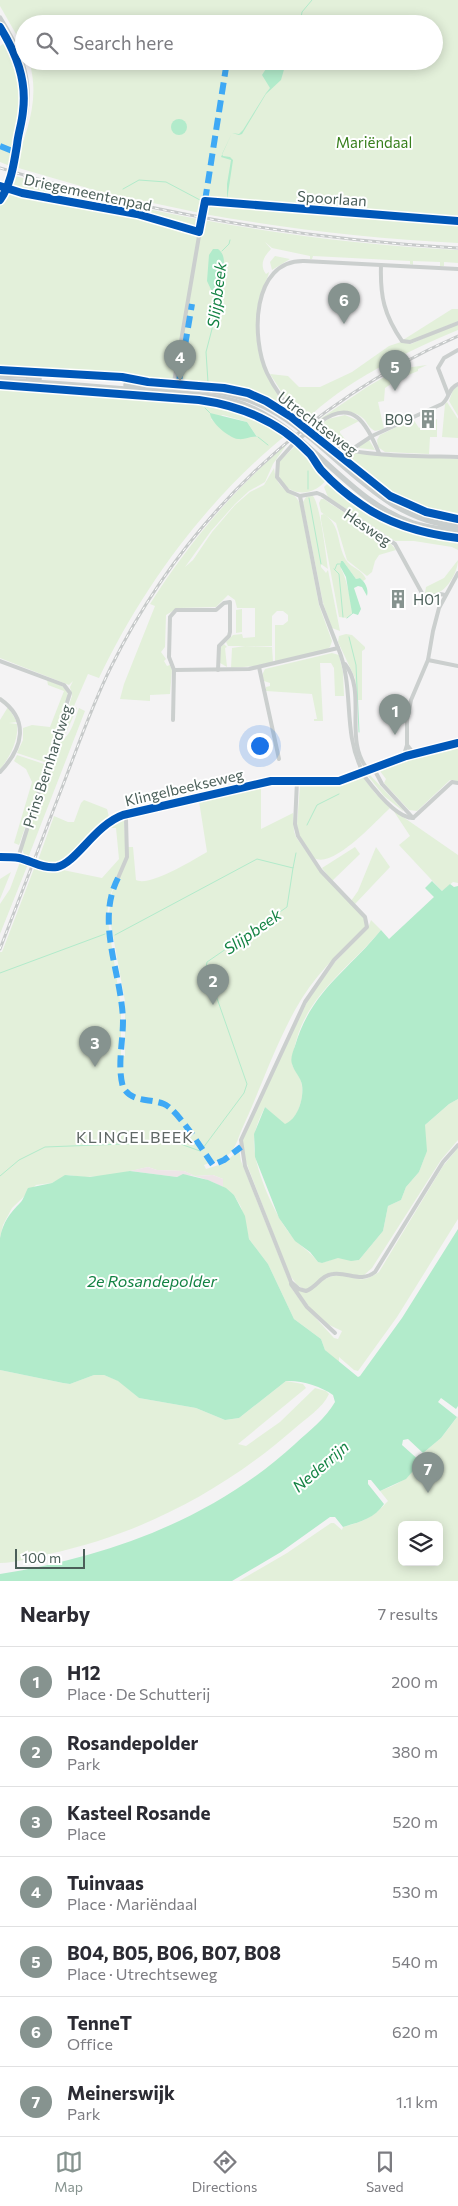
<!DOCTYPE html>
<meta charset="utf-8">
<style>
:root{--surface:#fff;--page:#f7f7f7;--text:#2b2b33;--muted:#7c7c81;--line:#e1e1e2;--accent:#86938f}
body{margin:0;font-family:Commissioner,sans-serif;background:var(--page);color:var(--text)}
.controls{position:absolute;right:15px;bottom:15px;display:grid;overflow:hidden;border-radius:8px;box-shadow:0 2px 12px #0003}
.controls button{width:45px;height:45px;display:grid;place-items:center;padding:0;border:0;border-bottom:1px solid var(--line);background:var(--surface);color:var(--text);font:25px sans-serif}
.scale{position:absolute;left:15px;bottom:12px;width:70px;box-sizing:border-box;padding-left:5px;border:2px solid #4b5f59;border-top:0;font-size:14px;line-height:18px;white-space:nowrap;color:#4b5f59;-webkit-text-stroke:4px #fff;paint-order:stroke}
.you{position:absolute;left:259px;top:745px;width:18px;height:18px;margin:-12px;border:4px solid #fff;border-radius:50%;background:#1a73e8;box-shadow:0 0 0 8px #1a73e833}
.badge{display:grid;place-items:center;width:32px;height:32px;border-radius:50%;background:var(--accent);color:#fff;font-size:16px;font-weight:700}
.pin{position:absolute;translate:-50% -41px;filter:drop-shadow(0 1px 2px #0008)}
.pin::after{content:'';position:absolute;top:26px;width:18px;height:15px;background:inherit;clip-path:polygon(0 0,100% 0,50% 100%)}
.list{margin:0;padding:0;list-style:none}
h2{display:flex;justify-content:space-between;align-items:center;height:65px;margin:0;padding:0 20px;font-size:21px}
h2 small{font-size:16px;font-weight:400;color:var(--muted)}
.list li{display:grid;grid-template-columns:32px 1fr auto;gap:15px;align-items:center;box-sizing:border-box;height:70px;padding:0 20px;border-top:1px solid var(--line)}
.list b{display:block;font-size:19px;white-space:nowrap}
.list p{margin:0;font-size:16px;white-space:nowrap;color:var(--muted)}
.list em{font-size:16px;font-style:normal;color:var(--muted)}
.icon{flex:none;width:28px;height:28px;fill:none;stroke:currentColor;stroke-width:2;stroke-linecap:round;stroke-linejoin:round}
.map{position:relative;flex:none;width:458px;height:1581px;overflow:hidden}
.search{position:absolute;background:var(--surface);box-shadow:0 2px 12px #0003;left:15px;right:15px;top:15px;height:55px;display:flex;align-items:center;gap:12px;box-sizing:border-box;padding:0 18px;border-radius:28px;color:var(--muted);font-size:19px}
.sheet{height:555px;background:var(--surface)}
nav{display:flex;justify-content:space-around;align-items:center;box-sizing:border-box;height:70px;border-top:1px solid var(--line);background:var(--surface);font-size:14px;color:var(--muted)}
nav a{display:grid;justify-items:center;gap:2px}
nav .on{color:var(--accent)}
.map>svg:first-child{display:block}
</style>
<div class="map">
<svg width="458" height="1581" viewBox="0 0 458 1581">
<rect width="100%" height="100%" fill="#f4f3f4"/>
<g fill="#e3f0da" fill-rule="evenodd">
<path d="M0,0H458V243C373,239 288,229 204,214L207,210V205L201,204L200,213L101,192L15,167C26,131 41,100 29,61H434V24H24V48L0,6Z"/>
<path d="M6,42H8C23,71 26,100 19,131C18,137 17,145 13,150L0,145V46Z"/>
<path d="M0,146L13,154L10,166L0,162Z"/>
<path d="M12,175C161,217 304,242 458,250V263L444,262V266H440V262L413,261V265L410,264V261L313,256L312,259H310V256L272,248L265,242L271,249C264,256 259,265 266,274L269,272C268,279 262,288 260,296C251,339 258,366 283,401L279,406L251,392L225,386L145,381L122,376L0,370V203L7,193Z"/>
<path d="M275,256L290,259L272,270L270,262Z"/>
<path d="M452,309H458V321L410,341L403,340Z"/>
<path d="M453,325H458V330C408,351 343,382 305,421L292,408L270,374L288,376L299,387H320L352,372L389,346L401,342L411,344Z"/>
<path d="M427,365L418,369V371L391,382V384L385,388L384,401L378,402L384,429L375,431C369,428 368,424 364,419C348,404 326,415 313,427L311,425L367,387L398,369Z"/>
<path d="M0,371L95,376V379L0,374Z"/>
<path d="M177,384C229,389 257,391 299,425L271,407L256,400Z"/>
<path d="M458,386V416L449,401L453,390Z"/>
<path d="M0,388L185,399L216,403L254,415L286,435C207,499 143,586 99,678L88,674L74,706L77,708L66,733L61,738L58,739L72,696L70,687L73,681L69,685L0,658ZM223,415L247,422L257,437L230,436L211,419Z"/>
<path d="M174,394C205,397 238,401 265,418L244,409L224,403L174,397Z"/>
<path d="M447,402L458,419V438L442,437L445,404Z"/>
<path d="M345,415L359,421L340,431V433L350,445C337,450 324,437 315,429L328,419Z"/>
<path d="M413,419L419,428L437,419V437H430L429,454L385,452L378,447L377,440L380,435Z"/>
<path d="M313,431L349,451L348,453L341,454L311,433Z"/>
<path d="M369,440L375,450L359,448V446Z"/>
<path d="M298,443L328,469L329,476Z"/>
<path d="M287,444L273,464L265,482L249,491L235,504L211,531L185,567L193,560L212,532L235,505L250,492L264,485L274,468C277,495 294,488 300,504L319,605L332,641L330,647L326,650L275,662V625H283L288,621V615L283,611H277L272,616V646H228L226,642L233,635L242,634L243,638L255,637V608H237L235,600L228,595L216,607L178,608L166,615L165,647L161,652L166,659L164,661L167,666L170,665L172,670L170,694L150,695V701L120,699L124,684L155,606L150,604C188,544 233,490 287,444Z"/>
<path d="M297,444L328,477C317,496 290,499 280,478C278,474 279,467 279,462Z"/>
<path d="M355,453L458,459V518C409,512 390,493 353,465L352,455Z"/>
<path d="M329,482L376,518L419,531L458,539V550L452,547L414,541H395L328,497L324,487Z"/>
<path d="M312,495C320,501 326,556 328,569L321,564V567L326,573L328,570L340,631L332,628L323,603L303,502L306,497Z"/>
<path d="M321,499H324C346,516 380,528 396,550L379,555L375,561L372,572L367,576L347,560L336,523L321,512L319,503Z"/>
<path d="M324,514C342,527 336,543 346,560C351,568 362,569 366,579L363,581L360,578L356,579L343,561L341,569C346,576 352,604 352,613L347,618L339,617L321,520V515Z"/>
<path d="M458,560C458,574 442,601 425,593L426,587L444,578Z"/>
<path d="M242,609V632L236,633V610Z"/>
<path d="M346,634L352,635L365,647V649L362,651V700H356L355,678L338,642L339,636Z"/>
<path d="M224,644L227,647L225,648L227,667L220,663V648Z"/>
<path d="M245,646L272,647L273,662L255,666L231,668L232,648Z"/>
<path d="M332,653L339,655L343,672L344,696H335L334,668L331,663H320L323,721H314V719H317L312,694L266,691V687L270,686V683L264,681L262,675L265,669Z"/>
<path d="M47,680C56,684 67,685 68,696L47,763L17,753L23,740V728L32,725L50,727L64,691L48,685Z"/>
<path d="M8,707L17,722L9,723L17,724C19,739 10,758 0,769V720Z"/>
<path d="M79,708L85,711L28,858L24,855L22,848L57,743C71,738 74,721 79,708Z"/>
<path d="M458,745V781L450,780L417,811L409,810L384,783L386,779L380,771L381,769L402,760Z"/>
<path d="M17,755L47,765L19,845L14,843L32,782L26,769L14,761Z"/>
<path d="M370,775L403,810V811L384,796L368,776Z"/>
<path d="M362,776L375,793L390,808C375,822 333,869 314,858L299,835L297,824L300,785L333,786Z"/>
<path d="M259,786H261V829L293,813L294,831L296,837L318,868L365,918L366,926C339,952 313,977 295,1010C274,1048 260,1090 242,1129C235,1146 234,1156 214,1162L210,1155H206L209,1163L204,1165L206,1169L225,1163L239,1149L241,1161L292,1289L302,1303L334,1338L338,1339L342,1331L325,1323L314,1313L292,1284L301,1291C311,1287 323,1278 334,1276C354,1272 356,1288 379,1272L443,1166L458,1148V1219L397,1317L358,1371L354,1370L339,1357V1363L325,1350L321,1339L294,1319L268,1264L249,1239L241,1207L234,1195L223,1187V1179L213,1175L195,1176L184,1171L157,1170L148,1167L109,1176L84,1177L68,1175L52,1183L36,1185L12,1208L3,1225L0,1238V952H2L35,866L49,869L62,867L63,870L102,878L119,859L116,828H109L107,824L121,818L124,820L126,857L109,898L107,915L121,1007V1055L125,1056V1001L109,914L112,892L127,861L128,847H133L136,880C150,887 193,860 207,852L199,801L214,796L257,788Z"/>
<path d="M84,800L107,809L109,817L63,862L51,865L37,863L54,816L68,822H74L81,803Z"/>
<path d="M393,810L458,855V883L453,882L442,891L399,845L410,836Z"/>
<path d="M355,847L360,854L332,881L322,868Z"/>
<path d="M376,847L390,867L355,904L351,901L358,891Z"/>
<path d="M20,862L28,864L0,934V904L10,889Z"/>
<path d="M11,872L0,899V879Z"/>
<path d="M371,920L381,930C352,965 310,993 297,1038C295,1045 292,1057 292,1064C293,1069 298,1073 300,1078C306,1092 300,1118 285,1125L265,1107C260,1117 255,1128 254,1139C252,1165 275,1216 291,1235C299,1246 310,1251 318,1262C326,1264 331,1258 338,1258C346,1258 351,1261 359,1260L383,1231L388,1206L401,1200L406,1187L419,1172L425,1156V1125L449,1104L458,1099V1140L441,1160L372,1268L363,1276L332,1273L306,1290L297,1285L289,1274L243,1154L242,1139L308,1000L335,962L368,928Z"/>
<path d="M0,1370L63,1383L70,1384L94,1375H104L119,1381L139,1398L196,1408L225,1420L239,1418L286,1381L303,1384L306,1388L238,1444L246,1446L280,1422L315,1388L326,1391L329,1394C323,1408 305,1419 294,1429C223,1491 141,1534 49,1554C33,1557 16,1563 0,1563Z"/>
<path d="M458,1416V1581H239L287,1553L331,1523H334L342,1530L343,1527C365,1521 372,1518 388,1501L380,1491C404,1482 411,1476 425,1455L423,1453L441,1438ZM402,1525H439V1562H402Z"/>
</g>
<path fill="#ede5e7" d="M148,1167L157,1170L184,1171L195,1176L213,1175L223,1179V1187C211,1181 190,1171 177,1177L130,1171Z"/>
<g fill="#b2ebcb">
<path d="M271,61H280L285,66L281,80L266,94L242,134L239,135L232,133L222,154L223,156L230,157L233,160L227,200V184L231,160L221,157L232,133L239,134L243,130L266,93L270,88L262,75Z"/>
<circle cx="179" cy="127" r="8"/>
<path d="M213,249H218C232,259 217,285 216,300L207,281L209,255Z"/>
<path d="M216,303L218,310L212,330C209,318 210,312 216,303Z"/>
<path d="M210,413L247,422L257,437C250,436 245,440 238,439C229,438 210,422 210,413Z"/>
<path d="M341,561H343L356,579L360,578C365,582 369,589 367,596L362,587L358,586L354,588L361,609L358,615L352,613L346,577L340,566Z"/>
<path d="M432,881L442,891L450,884L454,887L458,886V1099L449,1104L425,1125L427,1151L419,1172L406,1187L401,1200L388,1206L383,1231L359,1260L351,1261L338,1258L322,1263L318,1262L310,1252L295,1241L279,1218L255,1157L254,1134L265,1107L285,1124C298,1119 304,1098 302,1085C301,1077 294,1072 292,1064C290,1059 293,1051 295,1046C311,991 348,971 381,930L389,939L434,897L425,888Z"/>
<path d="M130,1171L177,1177L183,1174L208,1180L226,1188L234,1195L245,1216L249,1239L268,1264L294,1319L321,1339L325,1350L358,1377L360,1376L402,1318L458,1229V1406L456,1409L441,1398L438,1402L457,1417L441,1438L423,1453L408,1439L403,1440L402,1445L421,1462L406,1479L380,1491L371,1480H368V1484L384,1504C374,1519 359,1522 343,1527L335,1517H330L281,1552L232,1581H0V1574C108,1557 213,1519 295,1444C309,1431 326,1418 335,1402L333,1395C321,1386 301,1380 286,1381L239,1418L225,1420L196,1408L139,1398L118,1381L104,1375H94L70,1384L63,1383L0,1370V1238C3,1222 10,1213 20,1203C24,1199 25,1193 28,1188L52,1183L65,1175L90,1177Z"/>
</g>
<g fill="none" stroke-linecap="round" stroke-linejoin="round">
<g stroke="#b2ebcb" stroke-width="1">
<path d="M300,24L302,12L312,0"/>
<path d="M284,67L288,61"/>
<path d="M123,189L139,180L166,182L200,200"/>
<path d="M210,204L226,205"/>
<path d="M228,206V201"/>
<path d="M222,251L229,244L230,240"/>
<path d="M208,382L206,352L212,329"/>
<path d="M205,408L210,413"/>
<path d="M258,437L268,445"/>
<path d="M308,489V471"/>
<path d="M309,498L321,564"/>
<path d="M334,569L339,574L343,617"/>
<path d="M335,569L337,564H341"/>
<path d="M347,618L353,613"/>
<path d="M349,637L356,665L359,732"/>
<path d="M307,825L317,805L339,794"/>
<path d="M115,935L257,859L293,868L296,853"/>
<path d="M0,973L105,934"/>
<path d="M203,1148L244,1093L247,1084L206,967L207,962L287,907L293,868"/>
<path d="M0,1176L19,1160L45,1147L175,1142L200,1151"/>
</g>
<g stroke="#cbcfce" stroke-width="4">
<path d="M381,265C380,296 384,315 402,341L410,342L458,323"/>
<path d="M458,269L304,261C251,260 251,339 267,373C281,402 309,432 337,446C359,457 431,456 458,457"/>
<path d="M173,388L205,201"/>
<path d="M448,394L438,368L444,358L458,350"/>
<path d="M319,423C353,397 367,424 379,453"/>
<path d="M351,450L372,436L442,404C450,398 448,388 458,384"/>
<path d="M300,496L317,493L322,495L395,544L423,595L430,597L440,594L445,595"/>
<path d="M338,648C355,687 342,731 362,770"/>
<path d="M428,660L458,666"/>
<path d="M0,661L64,685L70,693L18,858"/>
<path d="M345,664C368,693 342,741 369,771"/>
<path d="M259,667L279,759"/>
<path d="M174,670L249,669L338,648L321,604L300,496L288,491L277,477L278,461L294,443"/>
<path d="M0,699C30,720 23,748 0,772"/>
<path d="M173,720L174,670L169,657L170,617L176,610H216L224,603L230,602V632L229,636L219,646L218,670"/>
<path d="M407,745L415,755L458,743"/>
<path d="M374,769L382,784L413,818"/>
<path d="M365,777C374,789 397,818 413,818"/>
<path d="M297,781L295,824L298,836L321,871L365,917L367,927L334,960L305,1002L241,1140L245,1166L291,1282L299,1289L306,1291C317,1287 321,1275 333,1274C349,1272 361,1283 375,1272L443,1162L458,1145"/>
<path d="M413,818L452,782L458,783"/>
<path d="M0,857C6,857 13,857 19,858C32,861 43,869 57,867C76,863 95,825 123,815L271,781H339L403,758L407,745V720L411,700L428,660L433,631L439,608L458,573"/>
<path d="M118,878L127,857L126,819L123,816"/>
<path d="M291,1284L307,1307L335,1333"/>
</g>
<g stroke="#cacfce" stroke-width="5">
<path d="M0,18C33,72 33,96 16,156"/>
<path d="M0,200L8,184"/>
</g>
<g stroke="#c9cecd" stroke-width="5.5">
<path d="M0,375L26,376L39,379"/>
<path d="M0,380C50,383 101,387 151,391C186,394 222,393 254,409C313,437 351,502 413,523C427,528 443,529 458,531"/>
<path d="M126,385C173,387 228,386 271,410C335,445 378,521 458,526"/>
</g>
<g stroke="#c7caca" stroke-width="3">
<g id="rail">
<path d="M0,168C150,214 302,239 458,248"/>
<path d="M0,949C21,894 42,840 63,785C78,746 92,705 111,667C184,519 307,402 458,336"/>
</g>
</g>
<use href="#rail" stroke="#fff" stroke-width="1" stroke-dasharray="4" stroke-linecap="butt"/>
<path stroke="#cbcfce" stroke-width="4" d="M294,443L319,423"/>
<path stroke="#cacfce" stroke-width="5" d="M8,184L16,156"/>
<g stroke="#3fa9f5" stroke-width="6" stroke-dasharray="12 6" stroke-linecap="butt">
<path d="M0,146L17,153"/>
<path d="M205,201L227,61"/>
<path d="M179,381L192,304"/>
<path d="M118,878C95,923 122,974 123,1021C123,1042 117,1066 123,1087C132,1103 149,1098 164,1104C178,1110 203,1151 213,1165L224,1160L241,1147"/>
</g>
<g stroke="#fff" stroke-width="11">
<g id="cycleway">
<path d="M0,27C16,53 27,80 23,111C22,123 18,134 17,145C14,163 11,185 0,200"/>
<path d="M0,186L22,193L137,214L199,232L205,201L458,221"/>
<path d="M0,370L122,377L148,382L224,388L248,393L266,401L290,416L390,496L426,512L458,519"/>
<path d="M0,385L199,400C243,406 280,422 310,454C314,459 317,465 321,470C333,483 347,495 362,505C389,524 425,534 458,538"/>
<path d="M0,857C6,857 13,857 19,858C32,861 43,869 57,867C76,863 95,825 123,815L271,781H339L406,756L458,743"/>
</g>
</g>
<use href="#cycleway" stroke="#0057b8" stroke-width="8"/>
</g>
<defs>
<g id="building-bare" transform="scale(1.5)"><path d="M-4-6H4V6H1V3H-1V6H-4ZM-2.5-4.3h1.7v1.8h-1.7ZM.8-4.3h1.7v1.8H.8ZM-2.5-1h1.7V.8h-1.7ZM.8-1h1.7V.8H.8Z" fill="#86938f" stroke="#fff" stroke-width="2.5" paint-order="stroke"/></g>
</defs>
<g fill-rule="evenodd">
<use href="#building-bare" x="428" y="419"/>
<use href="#building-bare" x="398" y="599"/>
</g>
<g text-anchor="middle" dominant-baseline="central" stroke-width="4" stroke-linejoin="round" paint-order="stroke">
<g font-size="15" fill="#387f1d" stroke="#fff">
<text x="374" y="142">Mariëndaal</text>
</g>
<g font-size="15" fill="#4b5f59" stroke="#fff">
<text transform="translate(88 192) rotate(12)">Driegemeentenpad</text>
<text transform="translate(332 198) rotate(4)">Spoorlaan</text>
<text transform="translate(318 423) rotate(37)">Utrechtseweg</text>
<text transform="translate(368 527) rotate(34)">Hesweg</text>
<text transform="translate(47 766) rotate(-72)">Prins Bernhardweg</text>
<text transform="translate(184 787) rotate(-13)">Klingelbeekseweg</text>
</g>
<g font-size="15" fill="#4b5f59" stroke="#fff" text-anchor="end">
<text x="413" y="419">B09</text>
<text x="413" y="599" text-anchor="start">H01</text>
</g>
<g font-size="16" font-style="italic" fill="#148344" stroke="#fff">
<text transform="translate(216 295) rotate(-83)">Slijpbeek</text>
<text transform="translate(252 931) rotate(-35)">Slijpbeek</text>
<text x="152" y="1280">2e Rosandepolder</text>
<text transform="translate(320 1466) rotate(-41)">Nederrijn</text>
</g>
<g font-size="16" letter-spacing="1" fill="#5f6765" stroke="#fff">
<text x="135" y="1136">KLINGELBEEK</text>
</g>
</g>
</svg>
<div class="controls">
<button><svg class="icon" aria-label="layers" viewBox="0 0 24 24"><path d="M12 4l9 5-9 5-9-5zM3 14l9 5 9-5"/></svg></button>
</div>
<div class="scale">100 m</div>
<div class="you"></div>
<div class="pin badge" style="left:395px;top:735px">1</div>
<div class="pin badge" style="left:213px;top:1005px">2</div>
<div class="pin badge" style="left:95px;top:1067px">3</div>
<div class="pin badge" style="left:180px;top:381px">4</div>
<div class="pin badge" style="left:395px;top:391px">5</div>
<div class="pin badge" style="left:344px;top:324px">6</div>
<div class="pin badge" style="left:428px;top:1493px">7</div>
<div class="search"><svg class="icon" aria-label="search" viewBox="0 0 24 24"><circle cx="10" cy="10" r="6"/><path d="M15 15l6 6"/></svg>Search here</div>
</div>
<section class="sheet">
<h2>Nearby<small>7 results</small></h2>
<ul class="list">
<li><span class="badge">1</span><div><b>H12</b><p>Place · De Schutterij</p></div><em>200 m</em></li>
<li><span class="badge">2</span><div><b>Rosandepolder</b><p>Park</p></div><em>380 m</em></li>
<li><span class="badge">3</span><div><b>Kasteel Rosande</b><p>Place</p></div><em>520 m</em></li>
<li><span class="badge">4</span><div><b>Tuinvaas</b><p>Place · Mariëndaal</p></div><em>530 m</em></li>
<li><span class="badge">5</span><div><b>B04, B05, B06, B07, B08</b><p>Place · Utrechtseweg</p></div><em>540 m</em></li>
<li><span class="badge">6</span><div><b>TenneT</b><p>Office</p></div><em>620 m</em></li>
<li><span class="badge">7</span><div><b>Meinerswijk</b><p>Park</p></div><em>1.1 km</em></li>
</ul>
</section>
<nav>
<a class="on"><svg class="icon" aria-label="map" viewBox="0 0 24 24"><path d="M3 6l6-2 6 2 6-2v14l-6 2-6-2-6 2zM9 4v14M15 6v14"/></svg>Map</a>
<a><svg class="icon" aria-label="directions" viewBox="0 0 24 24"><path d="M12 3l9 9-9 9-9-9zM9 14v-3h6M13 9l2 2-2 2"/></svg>Directions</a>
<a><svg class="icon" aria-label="saved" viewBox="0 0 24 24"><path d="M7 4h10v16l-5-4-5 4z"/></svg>Saved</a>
</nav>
